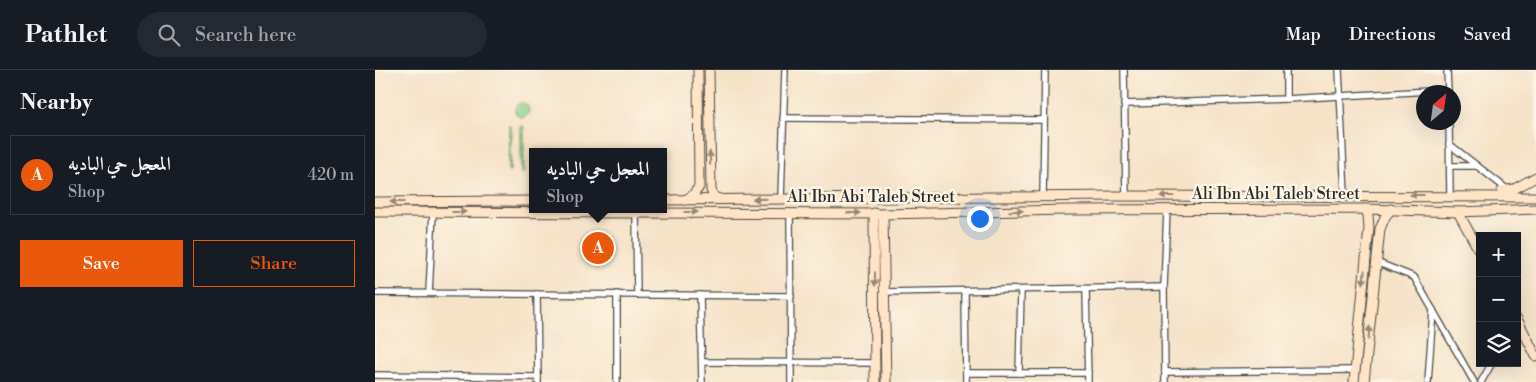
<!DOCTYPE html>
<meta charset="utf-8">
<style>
:root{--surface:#171b24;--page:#242831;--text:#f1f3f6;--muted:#9ea1a6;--line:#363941;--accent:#ea580c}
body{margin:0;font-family:"Libre Bodoni",Amiri,serif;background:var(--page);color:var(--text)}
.controls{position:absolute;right:15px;bottom:15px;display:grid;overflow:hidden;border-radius:0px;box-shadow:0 5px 20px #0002}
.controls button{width:45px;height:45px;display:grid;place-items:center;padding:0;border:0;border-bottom:1px solid var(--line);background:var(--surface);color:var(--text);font:25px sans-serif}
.compass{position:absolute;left:1041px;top:15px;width:45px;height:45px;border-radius:50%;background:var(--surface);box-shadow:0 5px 20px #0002;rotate:29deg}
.you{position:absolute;left:604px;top:148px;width:18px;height:18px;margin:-12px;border:4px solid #fff;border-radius:50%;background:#1a73e8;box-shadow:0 0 0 8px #1a73e833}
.badge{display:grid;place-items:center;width:32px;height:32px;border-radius:50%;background:var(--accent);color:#fff;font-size:16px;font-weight:700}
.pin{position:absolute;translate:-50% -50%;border:2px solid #fff;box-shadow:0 1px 5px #0006}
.popup{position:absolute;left:154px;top:78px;width:138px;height:65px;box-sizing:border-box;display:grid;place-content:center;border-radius:0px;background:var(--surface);filter:drop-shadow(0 1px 4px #0005);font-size:16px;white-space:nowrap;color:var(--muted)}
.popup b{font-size:19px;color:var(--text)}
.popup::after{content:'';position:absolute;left:50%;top:100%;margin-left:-10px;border:10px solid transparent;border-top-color:var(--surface)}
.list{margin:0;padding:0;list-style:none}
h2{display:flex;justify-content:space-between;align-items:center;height:65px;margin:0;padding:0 20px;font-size:21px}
h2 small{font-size:16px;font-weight:400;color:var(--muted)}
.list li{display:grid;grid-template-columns:32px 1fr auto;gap:15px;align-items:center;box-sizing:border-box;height:80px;margin:0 10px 10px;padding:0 10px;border:1px solid var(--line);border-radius:0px}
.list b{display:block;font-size:19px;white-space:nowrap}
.list p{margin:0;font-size:16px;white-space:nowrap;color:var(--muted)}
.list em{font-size:16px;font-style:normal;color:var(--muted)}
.actions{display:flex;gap:10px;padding:15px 20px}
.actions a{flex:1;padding:11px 0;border:1px solid var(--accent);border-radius:0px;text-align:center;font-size:18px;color:var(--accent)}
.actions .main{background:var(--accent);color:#fff}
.icon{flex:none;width:28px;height:28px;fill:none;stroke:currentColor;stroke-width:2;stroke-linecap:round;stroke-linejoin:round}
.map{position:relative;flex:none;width:1161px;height:312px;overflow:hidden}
header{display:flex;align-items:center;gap:30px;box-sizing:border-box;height:70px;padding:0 25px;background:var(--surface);border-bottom:1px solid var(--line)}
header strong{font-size:24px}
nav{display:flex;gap:28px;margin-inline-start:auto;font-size:18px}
.search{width:350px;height:45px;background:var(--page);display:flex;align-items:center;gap:12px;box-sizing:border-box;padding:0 18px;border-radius:28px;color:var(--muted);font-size:19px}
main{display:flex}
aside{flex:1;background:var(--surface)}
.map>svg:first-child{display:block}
</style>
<header>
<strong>Pathlet</strong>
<div class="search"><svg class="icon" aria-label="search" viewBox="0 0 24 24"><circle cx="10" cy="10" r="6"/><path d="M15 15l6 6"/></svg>Search here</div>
<nav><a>Map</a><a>Directions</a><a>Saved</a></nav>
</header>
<main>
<aside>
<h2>Nearby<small></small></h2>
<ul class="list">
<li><span class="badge">A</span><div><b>المعجل حي الباديه</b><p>Shop</p></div><em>420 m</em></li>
</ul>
<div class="actions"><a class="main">Save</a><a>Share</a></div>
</aside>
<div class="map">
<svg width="1161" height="312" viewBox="0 0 1161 312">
<defs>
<pattern id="grass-dots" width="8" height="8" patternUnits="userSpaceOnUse" patternTransform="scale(1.25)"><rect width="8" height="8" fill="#95d890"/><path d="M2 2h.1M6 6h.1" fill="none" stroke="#81ba7c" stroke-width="1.8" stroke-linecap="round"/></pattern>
</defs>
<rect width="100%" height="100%" fill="#fcf5e5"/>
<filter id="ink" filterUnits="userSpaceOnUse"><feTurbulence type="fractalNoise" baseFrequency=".02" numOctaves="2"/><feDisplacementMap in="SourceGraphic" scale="10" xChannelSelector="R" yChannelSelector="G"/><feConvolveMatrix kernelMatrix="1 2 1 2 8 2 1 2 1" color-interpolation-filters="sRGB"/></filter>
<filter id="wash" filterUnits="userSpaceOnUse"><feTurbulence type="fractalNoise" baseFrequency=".0096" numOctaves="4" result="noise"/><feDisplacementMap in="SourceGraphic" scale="20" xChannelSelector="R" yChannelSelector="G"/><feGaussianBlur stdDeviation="1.12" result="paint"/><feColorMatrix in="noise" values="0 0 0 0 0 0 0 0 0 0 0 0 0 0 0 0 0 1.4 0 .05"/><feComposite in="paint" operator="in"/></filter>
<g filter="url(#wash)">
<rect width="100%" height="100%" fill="#f5e3c8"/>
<g fill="url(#grass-dots)" stroke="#60825e">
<circle cx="147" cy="40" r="7"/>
<path d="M134,54L136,57L135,101H133Z"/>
<path d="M146,56L149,57V102L146,104Z"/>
</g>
</g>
<g filter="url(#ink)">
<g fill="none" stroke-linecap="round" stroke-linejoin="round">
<g stroke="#494743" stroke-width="8">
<g id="street">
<path d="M749,0L751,126"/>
<path d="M964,0L970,125"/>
<path d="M1072,0L1073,22"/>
<path d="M911,29V0"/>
<path d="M749,34L911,29L1073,20"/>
<path d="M408,48L669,50"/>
<path d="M1074,52L1075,125"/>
<path d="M1074,74L1133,120"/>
<path d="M1075,96H1102"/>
<path d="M668,127L670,0"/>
<path d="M406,129L410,0"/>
<path d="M261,142L262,225"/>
<path d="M415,142L416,312"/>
<path d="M1001,192L1039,207L1099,312"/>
<path d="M711,220L713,312"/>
<path d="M509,222L789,217"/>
<path d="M590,222L591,312"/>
<path d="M0,223L416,226"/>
<path d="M54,223L58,142"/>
<path d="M162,224L163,312"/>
<path d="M242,224V312"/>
<path d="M325,225L327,312"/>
<path d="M327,292L500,293"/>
<path d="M790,302L980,300"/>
<path d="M591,303H713"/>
<path d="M644,303L646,221"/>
<path d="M0,305L163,307"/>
<path d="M790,312L789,217L792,140"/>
<path d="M1053,312L1058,240"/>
<path d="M1106,312L1117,293"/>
</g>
</g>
<g stroke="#494743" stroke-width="11">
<g id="secondary">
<path d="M334,0L336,120L339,127L345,129"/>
<path d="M1127,121L1139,119L1161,107"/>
<path d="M288,130L743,126L1161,127"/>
<path d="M310,130L317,126L324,117L323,0"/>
<path d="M0,132L158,131"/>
<path d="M0,142L508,144L691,140L990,139L1083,142L1161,139"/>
<path d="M1083,142L1105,182"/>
<path d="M499,143L500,312"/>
<path d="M508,144L511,312"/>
<path d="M1142,249L1161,286"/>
<path d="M979,312L994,158L993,145L990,139"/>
<path d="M989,312L1005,159L1010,147L1016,139"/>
</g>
</g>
<use href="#street" stroke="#fff" stroke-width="5.5"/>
<use href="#secondary" stroke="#ffe4c6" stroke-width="9"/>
</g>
<defs><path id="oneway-solid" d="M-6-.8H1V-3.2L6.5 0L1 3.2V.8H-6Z" transform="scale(1.25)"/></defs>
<g fill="#958878">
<use href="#oneway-solid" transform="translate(335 88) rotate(-91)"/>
<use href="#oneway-solid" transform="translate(1042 125) rotate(180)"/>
<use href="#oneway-solid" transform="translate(792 126) rotate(180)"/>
<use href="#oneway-solid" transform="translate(385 129) rotate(179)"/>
<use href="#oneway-solid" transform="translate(22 132) rotate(180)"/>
<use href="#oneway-solid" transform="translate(641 141) rotate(-1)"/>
<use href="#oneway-solid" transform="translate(84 142)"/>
<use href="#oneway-solid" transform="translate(316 142)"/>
<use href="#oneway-solid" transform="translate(479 143)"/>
<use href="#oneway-solid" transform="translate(989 207) rotate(96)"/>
<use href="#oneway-solid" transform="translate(500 209) rotate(90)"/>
<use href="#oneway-solid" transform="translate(994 263) rotate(-84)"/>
</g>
</g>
<g text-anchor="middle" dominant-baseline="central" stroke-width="5" stroke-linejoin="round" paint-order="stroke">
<g font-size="16" fill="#2b2b2b" stroke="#fcf5e5">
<text x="901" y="124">Ali Ibn Abi Taleb Street</text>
<text x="496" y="127">Ali Ibn Abi Taleb Street</text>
</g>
</g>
</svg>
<div class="controls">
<button>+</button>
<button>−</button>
<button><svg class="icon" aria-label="layers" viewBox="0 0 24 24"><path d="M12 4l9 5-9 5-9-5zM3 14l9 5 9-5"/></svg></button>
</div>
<svg class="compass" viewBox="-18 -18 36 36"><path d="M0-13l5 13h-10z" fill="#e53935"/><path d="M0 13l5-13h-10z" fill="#9ea1a6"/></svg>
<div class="you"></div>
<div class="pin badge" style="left:223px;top:178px">A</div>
<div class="popup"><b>المعجل حي الباديه</b>Shop</div>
</div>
</main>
